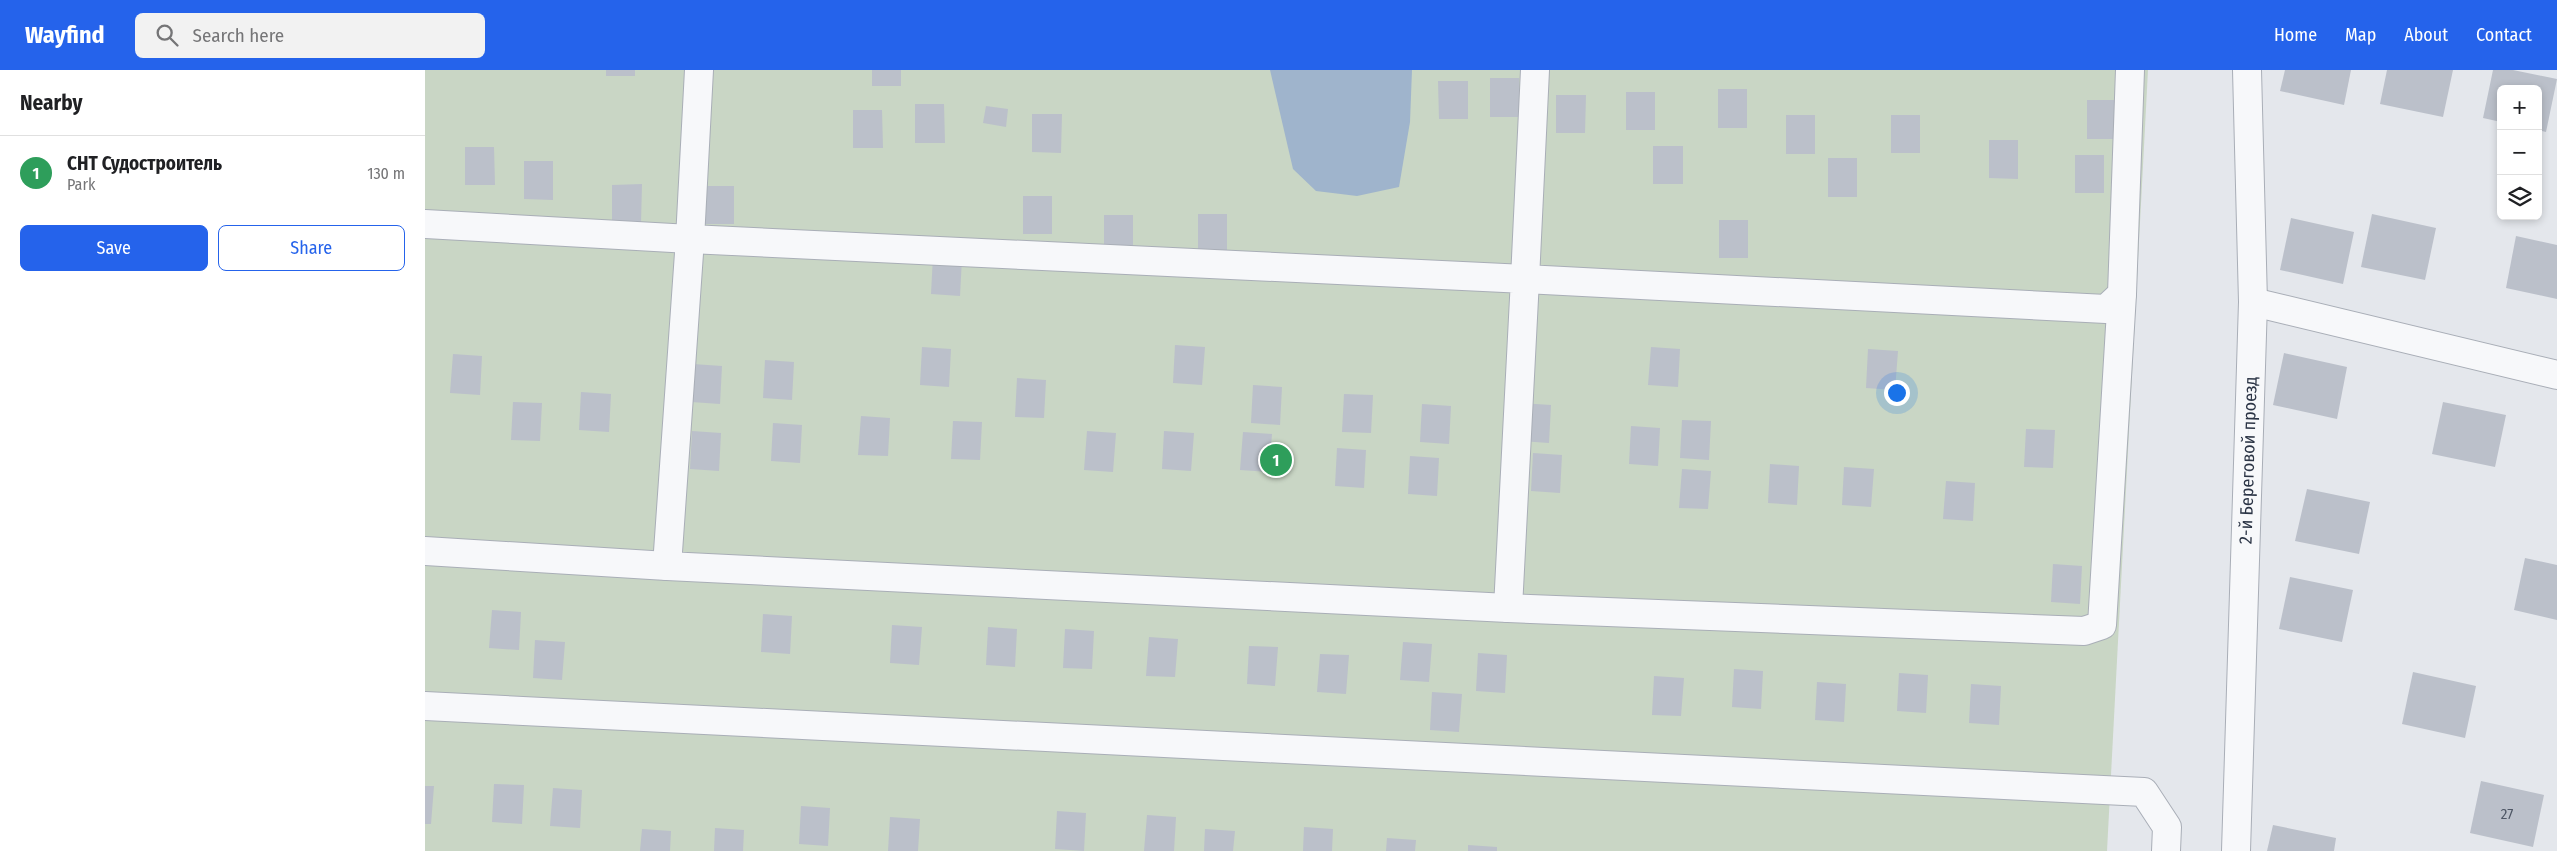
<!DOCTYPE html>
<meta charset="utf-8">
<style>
:root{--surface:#fff;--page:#f2f2f2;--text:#202124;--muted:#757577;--line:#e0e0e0;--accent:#2563eb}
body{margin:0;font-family:"Fira Sans Condensed",sans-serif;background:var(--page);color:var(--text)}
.controls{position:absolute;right:15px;top:15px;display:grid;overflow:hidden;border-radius:8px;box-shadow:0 2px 8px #0003}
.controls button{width:45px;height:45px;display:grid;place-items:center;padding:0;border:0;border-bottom:1px solid var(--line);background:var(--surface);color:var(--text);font:25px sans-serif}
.you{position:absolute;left:1471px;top:322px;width:18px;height:18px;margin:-12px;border:4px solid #fff;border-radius:50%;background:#1a73e8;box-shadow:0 0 0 8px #1a73e833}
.badge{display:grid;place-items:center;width:32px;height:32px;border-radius:50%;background:var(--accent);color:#fff;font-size:16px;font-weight:700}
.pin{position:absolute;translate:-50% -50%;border:2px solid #fff;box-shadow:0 1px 5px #0006}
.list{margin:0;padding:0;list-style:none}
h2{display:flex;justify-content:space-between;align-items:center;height:65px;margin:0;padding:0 20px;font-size:21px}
h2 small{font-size:16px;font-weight:400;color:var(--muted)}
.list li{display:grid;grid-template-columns:32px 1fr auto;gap:15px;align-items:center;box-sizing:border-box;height:75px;padding:0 20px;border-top:1px solid var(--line)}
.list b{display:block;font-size:19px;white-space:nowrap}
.list p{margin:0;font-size:16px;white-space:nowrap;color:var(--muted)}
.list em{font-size:16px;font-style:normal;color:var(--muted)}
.actions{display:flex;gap:10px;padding:15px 20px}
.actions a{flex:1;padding:11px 0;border:1px solid var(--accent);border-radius:8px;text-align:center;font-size:18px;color:var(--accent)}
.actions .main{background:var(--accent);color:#fff}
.icon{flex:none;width:28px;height:28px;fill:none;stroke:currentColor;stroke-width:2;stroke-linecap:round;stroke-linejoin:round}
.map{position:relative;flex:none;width:2132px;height:781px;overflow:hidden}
header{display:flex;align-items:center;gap:30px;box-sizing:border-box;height:70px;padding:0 25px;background:var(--accent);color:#fff}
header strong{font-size:24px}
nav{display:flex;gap:28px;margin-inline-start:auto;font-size:18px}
.search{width:350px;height:45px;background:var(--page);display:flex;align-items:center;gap:12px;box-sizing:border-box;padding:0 18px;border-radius:8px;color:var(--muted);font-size:19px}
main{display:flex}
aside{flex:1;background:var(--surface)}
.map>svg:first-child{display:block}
</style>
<header>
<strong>Wayfind</strong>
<div class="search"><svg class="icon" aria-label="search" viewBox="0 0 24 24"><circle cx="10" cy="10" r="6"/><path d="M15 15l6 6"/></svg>Search here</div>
<nav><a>Home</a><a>Map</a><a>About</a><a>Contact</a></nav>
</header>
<main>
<aside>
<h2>Nearby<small></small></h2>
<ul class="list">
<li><span class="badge" style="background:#2e9e5b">1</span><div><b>СНТ Судостроитель</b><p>Park</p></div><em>130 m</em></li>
</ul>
<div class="actions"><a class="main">Save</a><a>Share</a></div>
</aside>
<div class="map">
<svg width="2132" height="781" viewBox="0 0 2132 781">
<rect width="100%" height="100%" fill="#e4e7ec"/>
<path fill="#c9d6c5" d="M0,0H1723L1682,781H0Z"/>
<path fill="#9fb4cc" d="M845,0H987L985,52L974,117L932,126L891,121L868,99Z"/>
<g fill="#bbc0ca">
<rect x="181" y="0" width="29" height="6"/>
<rect x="447" y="0" width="29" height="16"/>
<path d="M1860,0H1926L1919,35L1855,21Z"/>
<path d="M1962,0H2028L2018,47L1955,34Z"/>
<path d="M2068,0H2088L2132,9L2121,62L2113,60V19H2076V52L2058,48Z"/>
<rect x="1065" y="8" width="29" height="39"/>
<path d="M1013,11H1043V49H1014Z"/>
<rect x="1293" y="19" width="29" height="39"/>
<rect x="1201" y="22" width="29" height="38"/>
<path d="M1131,25H1161L1160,63H1131Z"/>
<path d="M1662,30H1691L1692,69H1662Z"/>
<path d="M490,34H519L520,73H490Z"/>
<path d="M561,36L583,39L581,57L558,53Z"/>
<path d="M428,40H457L458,78H428Z"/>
<path d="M607,44H637L636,83L607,82Z"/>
<rect x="1361" y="45" width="29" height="39"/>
<rect x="1466" y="45" width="29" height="38"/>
<path d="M1564,70H1593V109L1564,108Z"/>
<rect x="1228" y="76" width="30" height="38"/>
<path d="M40,77H69L70,115H40Z"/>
<rect x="1650" y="85" width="29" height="38"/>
<rect x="1403" y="88" width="29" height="39"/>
<path d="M99,91H128V130L99,129Z"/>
<path d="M217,114L216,153H187V115Z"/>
<path d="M279,116H309V154H280Z"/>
<rect x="598" y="126" width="29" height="38"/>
<rect x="773" y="144" width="29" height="38"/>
<path d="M1947,144L2011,158L2000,210L1936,197Z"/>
<rect x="679" y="145" width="29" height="38"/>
<path d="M1866,148L1929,162L1918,214L1855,200Z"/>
<rect x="1294" y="150" width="29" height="38"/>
<path d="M2091,166L2132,175V229L2081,218Z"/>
<path d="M508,186L537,188L535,226L506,224Z"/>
<path d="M750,275L780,277L777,315L748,313Z"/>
<path d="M497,277L526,279L524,317L495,315Z"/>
<path d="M1226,277L1255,279L1253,317L1223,315Z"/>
<path d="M1443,279L1473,281L1470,320L1441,318Z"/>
<path d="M1859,283L1922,297L1912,349L1848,335Z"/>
<path d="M28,284L57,286L55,325L25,323Z"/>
<path d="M340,290L369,292L367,330L338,328Z"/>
<path d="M268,294L297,296L295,334L266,332Z"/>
<path d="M592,308L621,310L619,348L590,347Z"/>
<path d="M828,315L857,317L855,355L826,353Z"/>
<path d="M156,322L186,324L184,362L154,360Z"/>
<path d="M919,324L948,325L946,363L917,362Z"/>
<path d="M88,332L117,333L115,371L86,370Z"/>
<path d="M2018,332L2081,345L2070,397L2007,384Z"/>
<path d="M1097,333L1126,335L1124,373L1095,371Z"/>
<path d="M997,334L1026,336L1024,374L995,372Z"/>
<path d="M436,346L465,348L463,386L433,385Z"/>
<path d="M1257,350L1286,351L1284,390L1255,388Z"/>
<path d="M528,351L557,352L555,390L526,389Z"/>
<path d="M348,353L377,355L375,393L346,391Z"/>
<path d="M1206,356L1235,358L1233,396L1204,394Z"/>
<path d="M1601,359L1630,360L1628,398L1599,397Z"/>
<path d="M267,361L296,363L294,401L265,399Z"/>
<path d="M662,361L691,363L688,402L659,400Z"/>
<path d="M739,361L769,363L766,401L737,399Z"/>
<path d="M818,362L847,364L844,402L815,400Z"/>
<path d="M912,378L941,380L939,418L910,416Z"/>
<path d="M1108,383L1137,385L1135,423L1106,421Z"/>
<path d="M985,386L1014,388L1012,426L983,424Z"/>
<path d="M1345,394L1374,396L1372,435L1343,433Z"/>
<path d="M1419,397L1449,399L1446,437L1417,435Z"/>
<path d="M1257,399L1286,401L1283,439L1254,438Z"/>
<path d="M1521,411L1550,413L1548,451L1518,449Z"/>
<path d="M1882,419L1945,432L1934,484L1870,471Z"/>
<path d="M2100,488L2132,495V550L2089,540Z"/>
<path d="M1628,494L1657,496L1655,534L1626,532Z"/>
<path d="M1865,507L1928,520L1917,572L1854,559Z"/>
<path d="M67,540L96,542L94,580L64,578Z"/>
<path d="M338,544L367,546L365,584L336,582Z"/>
<path d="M467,555L497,557L494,595L465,593Z"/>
<path d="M563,557L592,559L590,597L561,595Z"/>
<path d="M640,559L669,561L667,599L638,598Z"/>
<path d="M724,567L753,569L750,607L721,606Z"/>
<path d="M110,570L140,572L137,610L108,608Z"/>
<path d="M978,572L1007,574L1004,612L975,610Z"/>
<path d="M824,576L853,577L850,616L822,614Z"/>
<path d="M1053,583L1082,585L1080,623L1051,621Z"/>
<path d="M895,584L924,585L921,624L892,622Z"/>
<path d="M1309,599L1338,601L1336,639L1307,637Z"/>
<path d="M1988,602L2051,616L2040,668L1977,654Z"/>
<path d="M1474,603L1503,605L1501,643L1472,641Z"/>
<path d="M1229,606L1259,608L1256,646L1227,645Z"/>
<path d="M1392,612L1421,614L1419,652L1390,650Z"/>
<path d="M1546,614L1576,616L1574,655L1544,653Z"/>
<path d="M1007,622L1037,624L1034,662L1005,660Z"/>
<path d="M2056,711L2119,725L2108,777L2045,763Z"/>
<path d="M69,714L99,715L97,754L67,752Z"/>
<path d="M0,716H9L6,754H0Z"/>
<path d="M128,718L157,720L155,758L125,756Z"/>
<path d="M376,736L405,738L403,776L374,774Z"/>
<path d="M632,741L661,743L659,781L630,779Z"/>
<path d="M722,745L751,747L749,781H719Z"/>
<path d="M465,747L495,749L493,781H463Z"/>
<path d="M1848,755L1911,768L1909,781H1842Z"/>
<path d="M879,757L908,759L907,781H878Z"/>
<path d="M290,758L319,760L318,781H289Z"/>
<path d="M217,759L246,761L245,781H215Z"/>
<path d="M780,759L810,761L808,781H779Z"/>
<path d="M962,768L991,770L990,781H961Z"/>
<path d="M1043,775L1072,777V781H1043Z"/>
</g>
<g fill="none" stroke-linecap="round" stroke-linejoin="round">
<g stroke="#a9aeb7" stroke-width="30">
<g id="minor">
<path d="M274,0L265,169L1100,209L1083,538L1659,561L1677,555L1697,224"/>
<path d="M1110,0L1100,209L1681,239L1697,224L1705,0"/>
<path d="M0,154L265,169L242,496L1083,538"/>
<path d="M1828,232L2132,305"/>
<path d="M0,481L242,496"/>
<path d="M0,636L1719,722L1742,757L1741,781"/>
<path id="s1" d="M1811,781L1828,232L1822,0"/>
</g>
</g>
<use href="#minor" stroke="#f7f8fa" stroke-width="28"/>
</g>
<g text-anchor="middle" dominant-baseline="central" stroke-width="5" stroke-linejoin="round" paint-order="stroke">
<g font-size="15" fill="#4f5766">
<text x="2082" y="744">27</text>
</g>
<g font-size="18" fill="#2b3445" stroke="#f4f6f9">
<text stroke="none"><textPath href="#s1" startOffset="391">2-й Береговой проезд</textPath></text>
</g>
</g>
</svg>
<div class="controls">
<button>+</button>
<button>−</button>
<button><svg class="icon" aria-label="layers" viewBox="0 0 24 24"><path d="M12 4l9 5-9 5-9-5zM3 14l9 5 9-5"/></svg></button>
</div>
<div class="you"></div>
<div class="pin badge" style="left:851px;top:390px;background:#2e9e5b">1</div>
</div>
</main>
